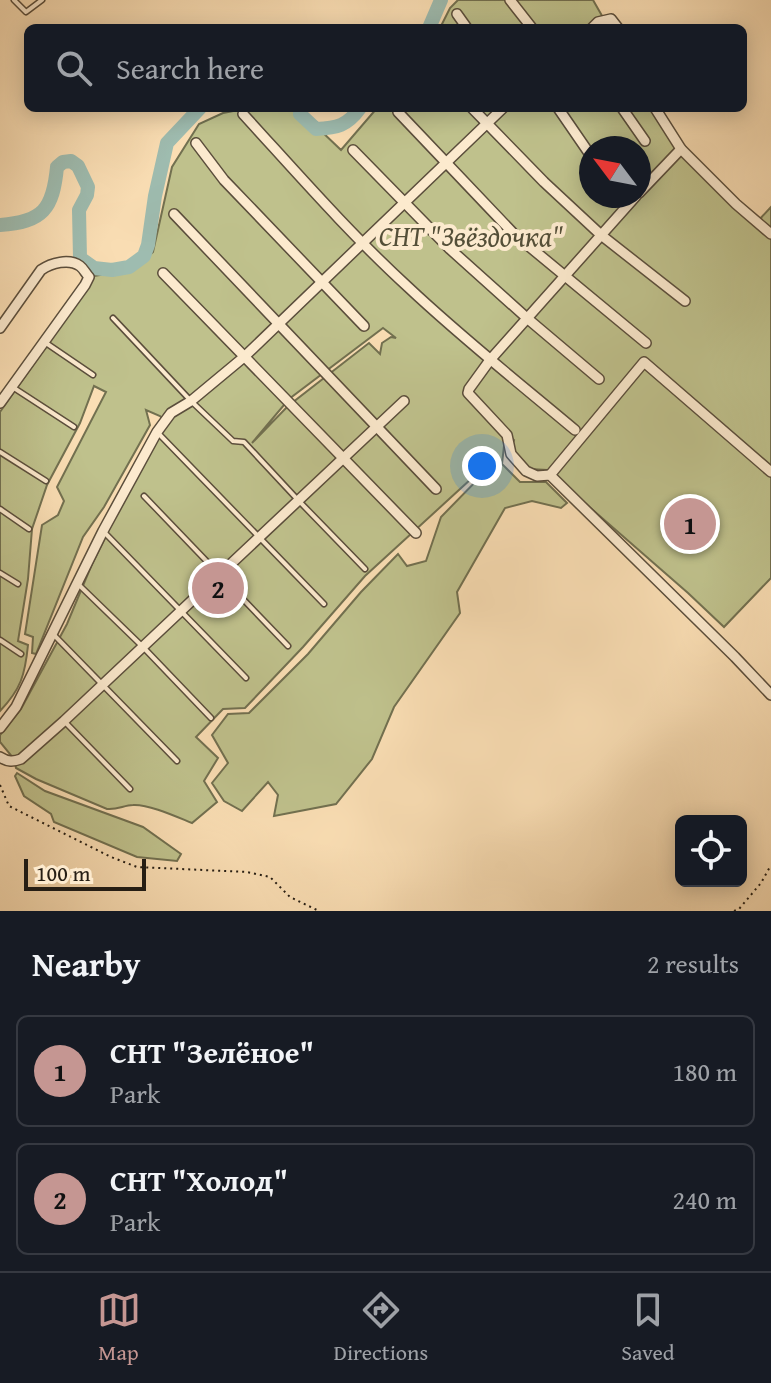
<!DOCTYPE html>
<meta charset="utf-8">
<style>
:root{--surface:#171b24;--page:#20242c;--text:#f1f3f6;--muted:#9ea1a6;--line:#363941;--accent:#c59692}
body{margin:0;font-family:"Gentium Book Plus",serif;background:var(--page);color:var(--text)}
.controls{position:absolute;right:24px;bottom:24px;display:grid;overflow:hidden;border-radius:12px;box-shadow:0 4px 20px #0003}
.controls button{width:72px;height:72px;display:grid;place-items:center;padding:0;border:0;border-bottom:2px solid var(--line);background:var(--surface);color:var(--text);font:40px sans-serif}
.compass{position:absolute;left:579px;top:136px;width:72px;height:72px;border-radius:50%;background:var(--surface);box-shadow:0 4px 20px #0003;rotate:302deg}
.scale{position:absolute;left:24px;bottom:20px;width:122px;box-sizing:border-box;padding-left:8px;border:4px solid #261e14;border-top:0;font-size:22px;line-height:28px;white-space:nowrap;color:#261e14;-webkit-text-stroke:6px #fceace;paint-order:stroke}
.you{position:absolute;left:482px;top:466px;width:28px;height:28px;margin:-20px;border:6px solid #fff;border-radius:50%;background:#1a73e8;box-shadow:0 0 0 12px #1a73e833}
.badge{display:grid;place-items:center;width:52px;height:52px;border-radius:50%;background:var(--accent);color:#111;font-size:26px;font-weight:700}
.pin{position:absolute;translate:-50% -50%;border:4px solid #fff;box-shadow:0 2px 8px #0006}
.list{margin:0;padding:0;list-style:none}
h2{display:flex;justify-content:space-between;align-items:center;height:104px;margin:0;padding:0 32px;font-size:34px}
h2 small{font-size:26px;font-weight:400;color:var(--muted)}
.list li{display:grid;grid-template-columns:52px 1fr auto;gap:24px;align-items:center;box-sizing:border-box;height:112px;margin:0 16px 16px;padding:0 16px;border:2px solid var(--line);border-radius:12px}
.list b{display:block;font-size:30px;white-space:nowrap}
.list p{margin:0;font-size:26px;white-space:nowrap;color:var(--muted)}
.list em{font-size:26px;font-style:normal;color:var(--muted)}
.icon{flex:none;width:44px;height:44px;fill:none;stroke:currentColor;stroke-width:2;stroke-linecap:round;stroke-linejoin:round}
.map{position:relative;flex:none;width:771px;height:911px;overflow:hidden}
.search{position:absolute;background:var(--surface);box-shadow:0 4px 20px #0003;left:24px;right:24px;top:24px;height:88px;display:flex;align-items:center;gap:20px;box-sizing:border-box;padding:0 28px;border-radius:12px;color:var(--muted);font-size:30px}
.sheet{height:360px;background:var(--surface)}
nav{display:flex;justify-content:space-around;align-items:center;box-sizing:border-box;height:112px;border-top:2px solid var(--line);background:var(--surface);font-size:22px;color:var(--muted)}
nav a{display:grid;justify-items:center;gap:4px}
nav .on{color:var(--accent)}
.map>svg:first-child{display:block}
</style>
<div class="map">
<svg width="771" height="911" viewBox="0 0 771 911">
<rect width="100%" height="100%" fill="#fadeb4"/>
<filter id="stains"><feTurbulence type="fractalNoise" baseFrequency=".0025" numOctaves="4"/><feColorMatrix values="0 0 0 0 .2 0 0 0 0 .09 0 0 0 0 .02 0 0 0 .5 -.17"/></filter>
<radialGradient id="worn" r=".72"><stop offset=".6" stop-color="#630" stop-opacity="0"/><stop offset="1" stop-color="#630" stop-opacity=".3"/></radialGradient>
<g fill="#bfc18c" stroke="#727050" stroke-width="2" fill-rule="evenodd">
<path d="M458,0H593L609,28H440L450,8Z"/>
<path d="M249,108H297L341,150L377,108H654L674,143L756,223L771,207V578L724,627L688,593L547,470L530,469L511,448L514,440L488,418L505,437L502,464L520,482H546L567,503L561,508L532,501L505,508L457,592L460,613L394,707L372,759L336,804L274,816L278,795L268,782L242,811L224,801L212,783L228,763L212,735L228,714L249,713L308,654L361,592L398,554L407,566L426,561L441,517L486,471L483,468L365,576L303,647L245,708L223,709L196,737L218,758L204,781L217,802L192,823C177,817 149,804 133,805C124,805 118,810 107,809L36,779L16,768L14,759L0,742V735L21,709L67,624L92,564L141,464L166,422L160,416L146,410L150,425L104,507L83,537L36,654L32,653L33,637L25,634L42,525L58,515L64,501L57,487L106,392L94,386L80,423L47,485L32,529L28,579L18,641L28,645C25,675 21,689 0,711V412L85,291L94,276L135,269L153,252L172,167L199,124L223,113ZM591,148H639V196H591ZM383,328L396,338L391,337L382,343L380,354L369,343L288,406L252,443L289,399Z"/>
<path d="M17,773L45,791L143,827L181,854L177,861L137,857L54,822L51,814L24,796L15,776Z"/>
</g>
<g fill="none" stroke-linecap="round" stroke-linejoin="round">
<g stroke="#9ebcb0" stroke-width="14">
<path d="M429,28L441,0"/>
<path d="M301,108L300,114L316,129C337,128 347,126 360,108"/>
<path d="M0,225C43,222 53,209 57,167L63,162L71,161L78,166L88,187L87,195L79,210L80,258L94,268L112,270L129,267L144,256L148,245L155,196L167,143L200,108"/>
</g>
<g stroke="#5b4e3c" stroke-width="7">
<g id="service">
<path d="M14,0L26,12L42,0"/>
<path d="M113,318L191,401L233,441L244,442L298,500L365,569"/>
<path d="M46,343L93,375"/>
<path d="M14,388L74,427"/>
<path d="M159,434L324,604"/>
<path d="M0,452L46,481"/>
<path d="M144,496L288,646"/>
<path d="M0,509L29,529"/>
<path d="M105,533L246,678"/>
<path d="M0,573L18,584"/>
<path d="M78,584L143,647L211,718"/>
<path d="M54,635L177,761"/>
<path d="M0,640L21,654"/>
<path d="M66,723L130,789"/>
</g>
</g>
<g stroke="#5b4e3c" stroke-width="12">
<g id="minor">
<path d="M510,0L532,28"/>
<path d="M457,14L467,28"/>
<path d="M592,28L598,22L611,19L618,28"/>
<path d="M472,108L544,182L601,235L685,301"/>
<path d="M558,108L591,156"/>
<path d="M622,108L645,141"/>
<path d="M655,108L681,149L736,204L771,234"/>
<path d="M398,112L513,233L646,343"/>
<path d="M243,114C297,173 349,233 408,287C461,337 519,383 575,430"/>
<path d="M196,143L224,180L364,326"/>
<path d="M353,150L450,249L528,319L599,379"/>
<path d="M639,193L681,149"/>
<path d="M636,196L490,360L469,389L468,393L507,435L511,454L526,471L537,476L550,475L735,657L771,695"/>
<path d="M174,214L436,489"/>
<path d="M163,273L416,533"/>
<path d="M0,328L41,270C51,263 69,258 80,266C84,269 86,274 89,277L85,285L0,403"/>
<path d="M550,475L644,362L771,472"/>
<path d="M0,728L16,707L103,531L157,432L171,413L191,401L244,357L503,108"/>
<path d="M0,757C8,762 13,762 21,759L64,721L404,401"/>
</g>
</g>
<g stroke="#261e14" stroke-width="2" stroke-dasharray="2 4" stroke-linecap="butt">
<path d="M0,785L9,806L111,857L137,867L247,872L270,877L290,897L319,911"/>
<path d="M734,911L739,909L761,883L771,865"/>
</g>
<use href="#service" stroke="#fceace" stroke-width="4"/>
<use href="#minor" stroke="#fceace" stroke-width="9"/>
</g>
<g text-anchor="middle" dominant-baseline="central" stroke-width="8" stroke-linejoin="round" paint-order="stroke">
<g font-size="28" font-style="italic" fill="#544f38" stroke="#fceace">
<text x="471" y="235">СНТ "Звёздочка"</text>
</g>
</g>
<rect width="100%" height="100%" filter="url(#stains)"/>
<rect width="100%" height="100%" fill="url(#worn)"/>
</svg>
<div class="controls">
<button><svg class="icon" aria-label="locate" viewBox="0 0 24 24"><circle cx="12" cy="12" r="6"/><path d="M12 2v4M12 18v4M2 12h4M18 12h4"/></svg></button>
</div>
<svg class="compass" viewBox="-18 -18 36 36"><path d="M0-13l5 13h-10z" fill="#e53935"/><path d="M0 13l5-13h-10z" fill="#9ea1a6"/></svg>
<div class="scale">100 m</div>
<div class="you"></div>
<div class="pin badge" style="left:690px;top:524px">1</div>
<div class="pin badge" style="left:218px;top:588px">2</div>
<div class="search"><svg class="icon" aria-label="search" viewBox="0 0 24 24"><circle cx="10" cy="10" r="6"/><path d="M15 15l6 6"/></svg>Search here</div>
</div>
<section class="sheet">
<h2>Nearby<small>2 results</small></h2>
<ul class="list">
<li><span class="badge">1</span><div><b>СНТ &quot;Зелёное&quot;</b><p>Park</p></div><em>180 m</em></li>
<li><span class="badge">2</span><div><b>СНТ &quot;Холод&quot;</b><p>Park</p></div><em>240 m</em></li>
</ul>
</section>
<nav>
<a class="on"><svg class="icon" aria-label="map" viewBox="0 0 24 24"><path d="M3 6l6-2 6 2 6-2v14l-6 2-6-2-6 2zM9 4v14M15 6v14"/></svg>Map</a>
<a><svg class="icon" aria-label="directions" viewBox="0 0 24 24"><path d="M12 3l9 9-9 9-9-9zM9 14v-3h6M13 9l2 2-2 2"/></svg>Directions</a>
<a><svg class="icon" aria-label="saved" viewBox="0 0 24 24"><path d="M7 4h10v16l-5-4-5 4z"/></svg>Saved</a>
</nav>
